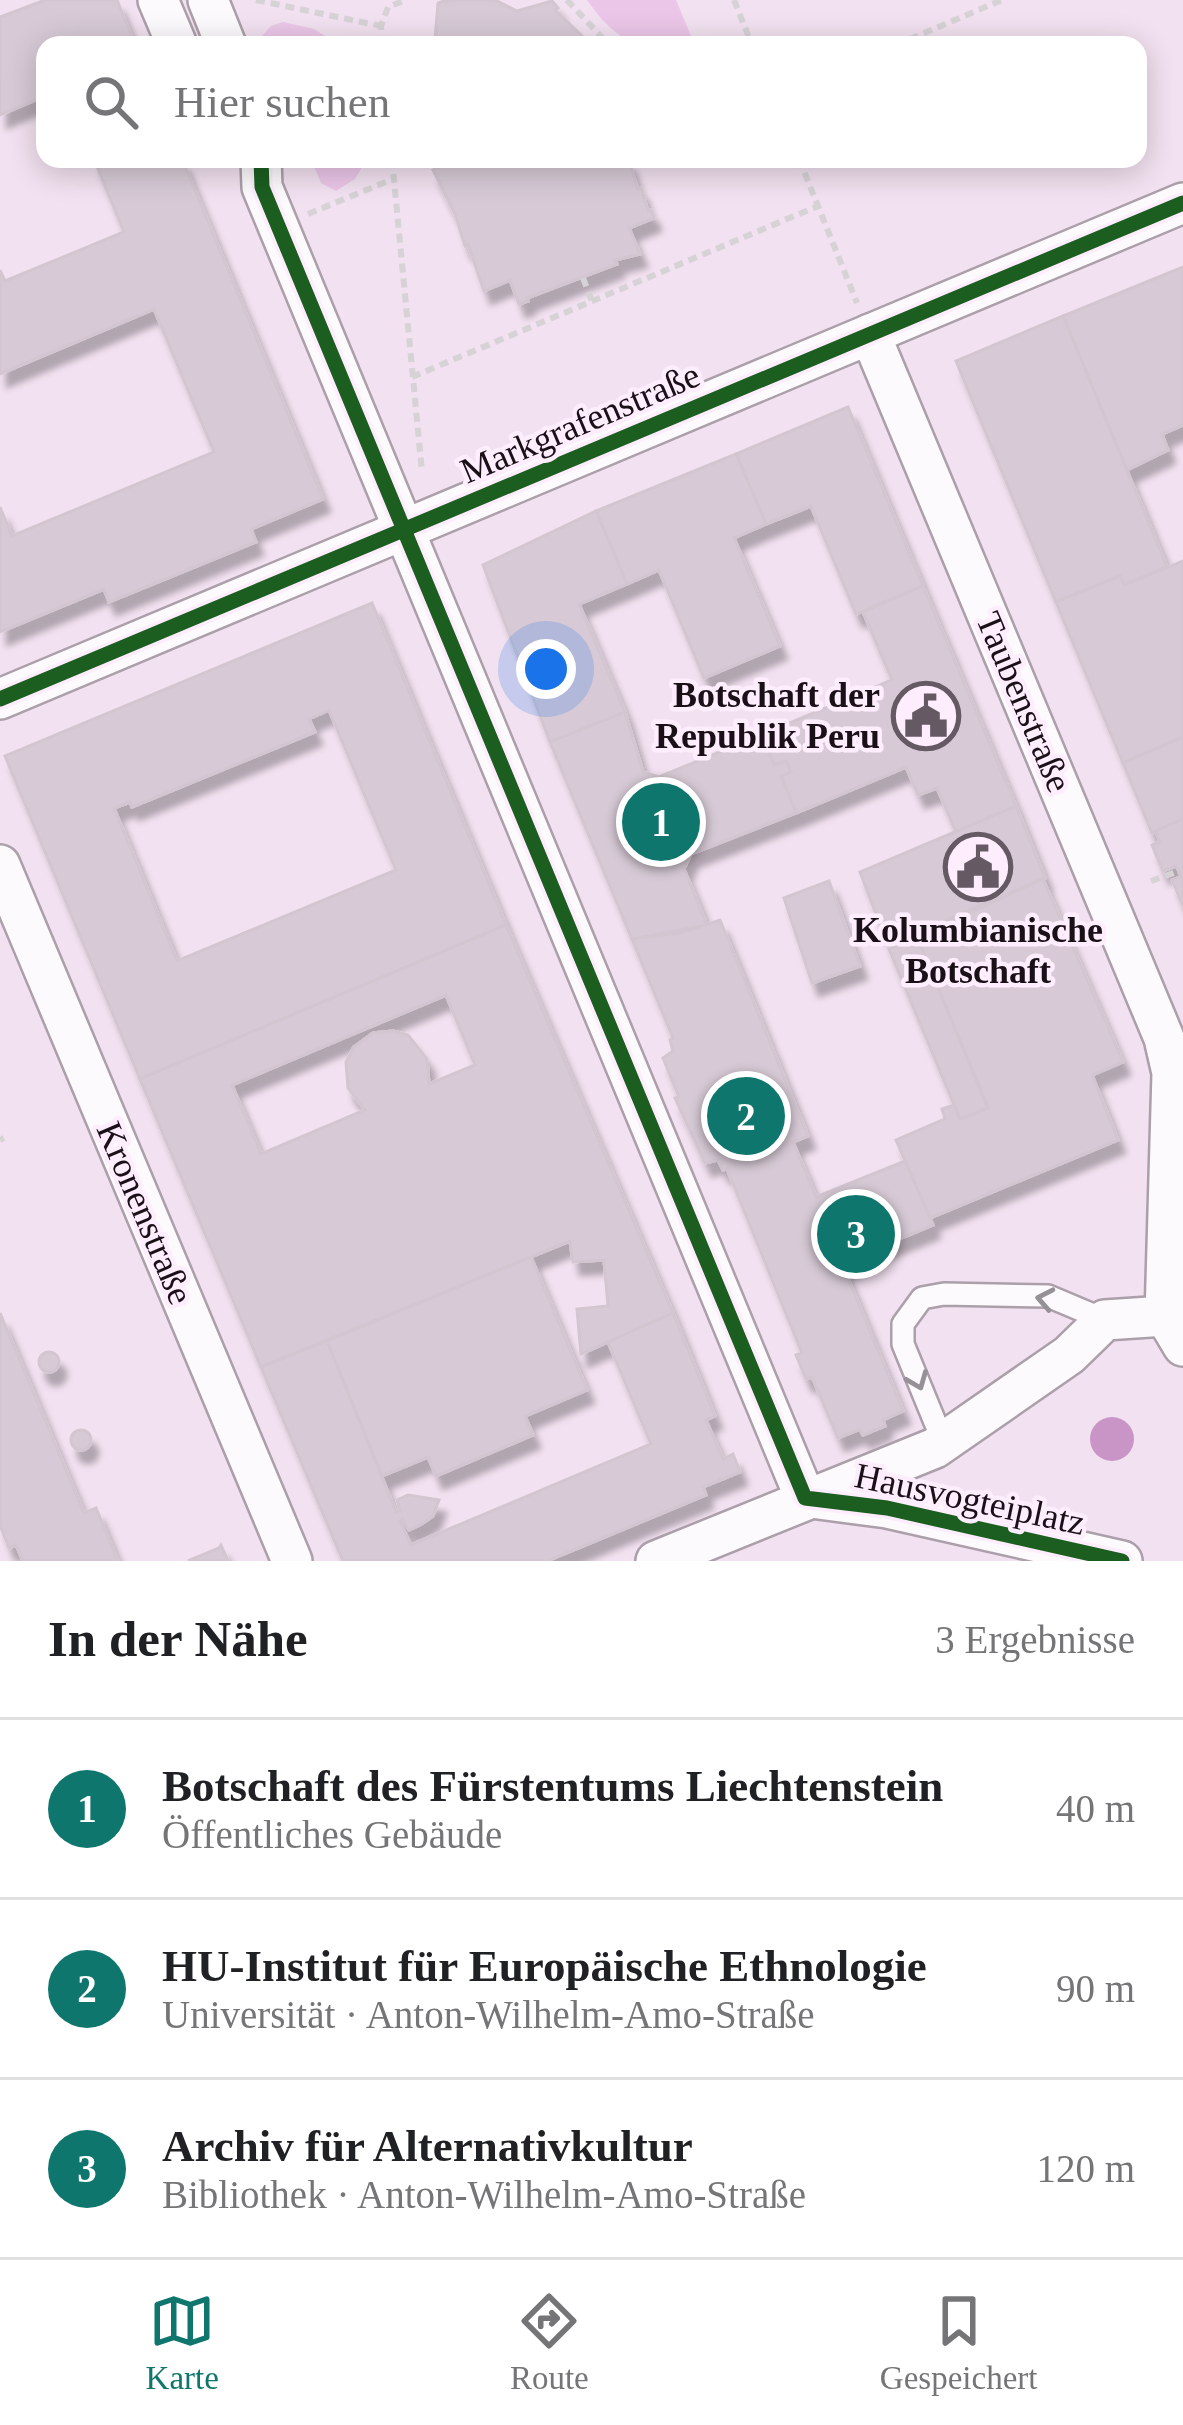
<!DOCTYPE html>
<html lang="de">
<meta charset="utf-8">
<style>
:root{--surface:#fff;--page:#f6f6f6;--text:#202124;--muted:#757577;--line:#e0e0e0;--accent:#0f766e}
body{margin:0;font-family:Georgia,serif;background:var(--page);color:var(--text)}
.you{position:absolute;left:546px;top:669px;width:42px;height:42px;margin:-30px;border:9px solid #fff;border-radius:50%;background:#1a73e8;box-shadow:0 0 0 18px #1a73e833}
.badge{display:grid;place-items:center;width:78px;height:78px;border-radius:50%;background:var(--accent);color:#fff;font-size:39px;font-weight:700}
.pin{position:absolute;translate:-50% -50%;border:6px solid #fff;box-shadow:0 3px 12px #0006}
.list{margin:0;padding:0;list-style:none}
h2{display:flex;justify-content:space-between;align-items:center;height:156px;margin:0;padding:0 48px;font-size:51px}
h2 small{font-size:39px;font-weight:400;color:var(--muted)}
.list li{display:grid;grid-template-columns:78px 1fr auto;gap:36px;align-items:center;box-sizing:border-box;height:180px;padding:0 48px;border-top:3px solid var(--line)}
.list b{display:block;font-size:45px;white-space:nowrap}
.list p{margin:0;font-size:39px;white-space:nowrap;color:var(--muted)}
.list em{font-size:39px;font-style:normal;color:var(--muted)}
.icon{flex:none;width:66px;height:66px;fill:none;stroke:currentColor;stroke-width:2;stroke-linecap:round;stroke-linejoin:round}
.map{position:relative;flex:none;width:1183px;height:1561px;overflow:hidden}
.search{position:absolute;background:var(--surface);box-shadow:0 6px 30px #0003;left:36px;right:36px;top:36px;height:132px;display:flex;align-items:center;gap:30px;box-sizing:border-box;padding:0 42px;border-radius:24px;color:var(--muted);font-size:45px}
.sheet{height:696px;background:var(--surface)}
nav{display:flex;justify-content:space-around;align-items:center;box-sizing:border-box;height:168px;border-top:3px solid var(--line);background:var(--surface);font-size:33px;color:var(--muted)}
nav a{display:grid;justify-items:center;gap:6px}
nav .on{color:var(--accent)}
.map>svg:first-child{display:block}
</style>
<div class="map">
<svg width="1183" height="1561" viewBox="0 0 1183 1561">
<defs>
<filter id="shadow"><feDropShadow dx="7" dy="13" stdDeviation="3" flood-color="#0004"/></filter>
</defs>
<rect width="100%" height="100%" fill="#f2e1f0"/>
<g fill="#ebc6e8">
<path d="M587,0H676L691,36L688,45C635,47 619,45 587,0Z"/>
<path d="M283,22L314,29L340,45H266L262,36L271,26Z"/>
<path d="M311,159H367L355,179L336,191L321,183Z"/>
</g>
<circle fill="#c995c6" cx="1112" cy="1439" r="22"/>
<g fill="#d7cad6" stroke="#d3c6d1" stroke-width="3" fill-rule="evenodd" filter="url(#shadow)">
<path d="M45,0H117L135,45H45V96L0,115V17Z"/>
<path d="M446,0L447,4V0H495L517,11L552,1L558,8L555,10L582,36L577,45H431L435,40L438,3Z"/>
<path d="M94,159H182L323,499L251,529L256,542L109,602L104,589L0,632V507L12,536L214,452L154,309L0,374V270L5,281L124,232Z"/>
<path d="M458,159H628L638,189L641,188L648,211L651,210L654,218L629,228L640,254L615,260L617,264L527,298L528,301L519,304L510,280L484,291L468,244L465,246L455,214L433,170Z"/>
<path d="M1183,267V425L1162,434L1168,450L1127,470L1063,316Z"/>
<path d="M1063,316L1167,567L1124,585L1120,576L1056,602L956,361Z"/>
<path d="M848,407L923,586L856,614L811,506L766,524L736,454Z"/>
<path d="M736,454L766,524L734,538L780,646L704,678L659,570L627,584L596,511Z"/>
<path d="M596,511L627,584L579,604L625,712L550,742L483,565Z"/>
<path d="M1183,561V737L1123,763L1056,602L1120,576L1124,585Z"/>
<path d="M923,586L1016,806L956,832L937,788L918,795L906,767L796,813L781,776L791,772L786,761L774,765L761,735L892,680L863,612Z"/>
<path d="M372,603L506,925L140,1079L5,756ZM329,710L396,870L177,961L114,808L130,802L132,807L315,732L309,719Z"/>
<path d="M625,712L643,772L659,777L761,735L774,765L786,761L791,772L781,776L796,813L691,854L684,869L707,925L632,939L550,742Z"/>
<path d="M1183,737V819L1152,833L1123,763Z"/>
<path d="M1016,806L1045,878L888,945L860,872Z"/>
<path d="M1183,819V906L1172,880L1180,877L1179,871L1176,866L1163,871L1152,845L1160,842L1156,831Z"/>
<path d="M1043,879L1123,1062L1092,1075L1118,1140L930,1218L896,1140L945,1119L942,1109L954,1105L960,1119L988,1108L917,937Z"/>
<path d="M829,881L860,966L812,983L784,898Z"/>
<path d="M720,920L808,1136L793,1142L816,1197L905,1161L933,1225L858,1256L856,1261L843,1266L903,1411L883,1420L885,1426L863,1435L860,1429L838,1438L812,1377L806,1379L796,1355L802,1353L727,1169L723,1170L718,1160L705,1163L675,1098L679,1097L663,1058L673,1051L670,1040L673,1038L632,939L680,933Z"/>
<path d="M506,925L673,1313L581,1354L577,1309L608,1306L604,1260L573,1262L570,1241L261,1367L140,1079ZM446,995L475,1065L429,1084L427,1059L408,1035L393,1031L373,1033L354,1047L346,1062L348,1088L365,1110L261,1154L232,1085Z"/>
<path d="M917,937L988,1108L960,1119L889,949Z"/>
<path d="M531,1257L587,1390L525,1416L533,1435L436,1476L428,1457L382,1476L327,1341Z"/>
<path d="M0,1313L84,1513L96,1508L118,1561H23L16,1545L9,1548L0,1525Z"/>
<path d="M673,1313L715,1416L706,1420L723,1459L733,1454L740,1472L703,1487L706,1495L547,1561H343L261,1367L327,1341L396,1512L400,1510L397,1500L408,1495L439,1500L433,1516L420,1525L409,1530L403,1519L400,1521L411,1545L651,1444L608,1342Z"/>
<circle cx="49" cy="1362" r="10"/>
<circle cx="81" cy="1440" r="10"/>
<path d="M221,1545L228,1561H188L219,1548Z"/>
</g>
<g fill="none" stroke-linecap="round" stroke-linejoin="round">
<g stroke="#ab9faa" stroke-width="26">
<path id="lane" d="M944,1444L903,1344V1324L922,1298L944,1294L1048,1296L1105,1320"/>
</g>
<g stroke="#ab9faa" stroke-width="44">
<g id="street">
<path d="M158,0L177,45"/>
<path d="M208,0L226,45"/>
<path d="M261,159L262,187L805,1498"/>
<path d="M870,334L1164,1038L1172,1073L1165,1316L1183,1346"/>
<path d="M0,699L1183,203"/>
<path d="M0,865L292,1561"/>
<path d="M811,1498L887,1508L1122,1561"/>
<path d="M656,1561L935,1448L1069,1355L1105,1320L1165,1316"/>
</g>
</g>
<g stroke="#d6d2d6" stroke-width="6" stroke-dasharray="9 6" stroke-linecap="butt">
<path d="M256,0L381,26"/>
<path d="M567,0L609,45"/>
<path d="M734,0L752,45"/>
<path d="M382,45L381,26L388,7L406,0"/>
<path d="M896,45L1002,0"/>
<path d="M392,159L422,472"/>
<path d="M799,159L857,303"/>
<path d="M308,214L393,179"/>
<path d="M583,278L592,301"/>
<path d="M412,377L818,206"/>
<path d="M1151,881L1179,871"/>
<path d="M0,1140L4,1138"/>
</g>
<use href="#lane" stroke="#fdfafd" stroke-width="21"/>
<use href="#street" stroke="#fdfafd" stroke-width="39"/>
<g stroke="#feedfc" stroke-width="22">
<g id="cycleway">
<path d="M261,159L262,187L805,1498L887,1508L1122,1561"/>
<path d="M0,699L1183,203"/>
</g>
</g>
<use href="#cycleway" stroke="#1b5e20" stroke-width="15"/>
</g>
<defs><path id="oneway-chevron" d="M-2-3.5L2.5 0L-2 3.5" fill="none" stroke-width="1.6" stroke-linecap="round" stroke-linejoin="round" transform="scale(3)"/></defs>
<g stroke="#969196">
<use href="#oneway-chevron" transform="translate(1045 1299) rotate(-169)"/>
<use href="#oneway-chevron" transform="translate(918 1381) rotate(68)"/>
</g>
<defs>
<g id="civic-ring" transform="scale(3.45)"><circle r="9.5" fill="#feedfc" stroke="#655964" stroke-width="1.5"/><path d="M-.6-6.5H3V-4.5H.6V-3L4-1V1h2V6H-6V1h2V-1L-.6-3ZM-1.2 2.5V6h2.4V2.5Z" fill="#655964"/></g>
</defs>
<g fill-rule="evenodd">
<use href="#civic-ring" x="926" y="716"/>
<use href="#civic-ring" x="978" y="867"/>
</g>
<g text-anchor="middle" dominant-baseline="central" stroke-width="9" stroke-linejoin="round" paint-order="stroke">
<g font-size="36" fill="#191018" stroke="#feedfc">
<text transform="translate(580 423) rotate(-23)">Markgrafenstraße</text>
<text transform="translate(1024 702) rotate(67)">Taubenstraße</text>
<text transform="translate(145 1213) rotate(67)">Kronenstraße</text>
<text transform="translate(970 1499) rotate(12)">Hausvogteiplatz</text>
</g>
<g font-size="36" font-weight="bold" fill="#191018" stroke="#feedfc" text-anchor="end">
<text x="880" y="695">Botschaft der<tspan x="880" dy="41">Republik Peru</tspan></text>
<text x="978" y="930" text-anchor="middle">Kolumbianische<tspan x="978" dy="41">Botschaft</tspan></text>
</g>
</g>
</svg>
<div class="you"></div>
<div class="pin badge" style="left:661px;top:822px">1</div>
<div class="pin badge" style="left:746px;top:1116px">2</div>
<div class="pin badge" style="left:856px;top:1234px">3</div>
<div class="search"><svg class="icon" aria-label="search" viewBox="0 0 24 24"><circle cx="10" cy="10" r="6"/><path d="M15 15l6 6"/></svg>Hier suchen</div>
</div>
<section class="sheet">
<h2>In der Nähe<small>3 Ergebnisse</small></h2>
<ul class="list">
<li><span class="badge">1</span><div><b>Botschaft des Fürstentums Liechtenstein</b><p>Öffentliches Gebäude</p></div><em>40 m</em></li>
<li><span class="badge">2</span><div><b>HU-Institut für Europäische Ethnologie</b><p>Universität · Anton-Wilhelm-Amo-Straße</p></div><em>90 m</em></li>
<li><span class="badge">3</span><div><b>Archiv für Alternativkultur</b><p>Bibliothek · Anton-Wilhelm-Amo-Straße</p></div><em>120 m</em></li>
</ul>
</section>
<nav>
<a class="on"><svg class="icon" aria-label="map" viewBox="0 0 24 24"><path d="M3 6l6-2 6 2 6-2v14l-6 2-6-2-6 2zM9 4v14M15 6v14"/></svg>Karte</a>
<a><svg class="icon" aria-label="directions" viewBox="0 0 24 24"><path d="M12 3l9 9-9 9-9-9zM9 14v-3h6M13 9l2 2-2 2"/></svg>Route</a>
<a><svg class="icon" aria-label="saved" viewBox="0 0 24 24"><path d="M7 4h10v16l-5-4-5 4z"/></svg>Gespeichert</a>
</nav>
